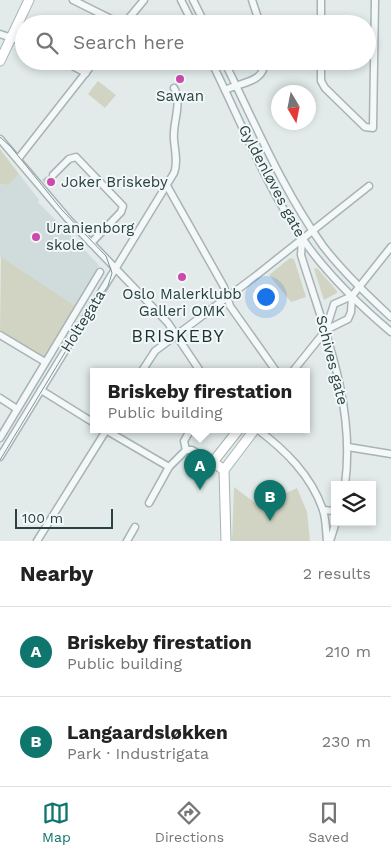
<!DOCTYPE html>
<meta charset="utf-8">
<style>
:root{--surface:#fff;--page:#f2f2f2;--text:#222;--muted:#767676;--line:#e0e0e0;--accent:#0f766e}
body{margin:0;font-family:"Work Sans",sans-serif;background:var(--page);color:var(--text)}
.controls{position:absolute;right:15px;bottom:15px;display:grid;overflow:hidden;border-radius:0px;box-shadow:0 2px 8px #0003}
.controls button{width:45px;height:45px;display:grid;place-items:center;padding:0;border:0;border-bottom:1px solid var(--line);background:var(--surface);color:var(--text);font:25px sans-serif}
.compass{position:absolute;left:271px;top:85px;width:45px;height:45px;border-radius:50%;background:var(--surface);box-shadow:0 2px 8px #0003;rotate:170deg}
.scale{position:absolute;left:15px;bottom:12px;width:98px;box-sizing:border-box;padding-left:5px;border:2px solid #2a4242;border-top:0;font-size:14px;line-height:18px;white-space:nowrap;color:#2a4242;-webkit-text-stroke:4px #f2f8f7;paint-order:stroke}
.you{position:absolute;left:265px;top:296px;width:18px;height:18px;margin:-12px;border:4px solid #fff;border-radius:50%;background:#1a73e8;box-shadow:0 0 0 8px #1a73e833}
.badge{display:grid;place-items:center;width:32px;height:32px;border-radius:50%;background:var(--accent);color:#fff;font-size:16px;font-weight:700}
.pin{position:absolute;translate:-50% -41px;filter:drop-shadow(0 1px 2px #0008)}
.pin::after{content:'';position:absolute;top:26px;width:18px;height:15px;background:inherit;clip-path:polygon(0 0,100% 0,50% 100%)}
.popup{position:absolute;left:90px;top:368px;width:220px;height:65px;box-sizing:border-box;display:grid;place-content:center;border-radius:0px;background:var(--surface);filter:drop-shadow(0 1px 4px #0005);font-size:16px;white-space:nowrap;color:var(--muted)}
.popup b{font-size:19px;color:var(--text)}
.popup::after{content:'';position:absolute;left:50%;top:100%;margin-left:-10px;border:10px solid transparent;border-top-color:var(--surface)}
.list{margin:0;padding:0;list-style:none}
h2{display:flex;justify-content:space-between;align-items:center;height:65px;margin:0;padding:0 20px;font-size:21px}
h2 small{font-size:16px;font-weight:400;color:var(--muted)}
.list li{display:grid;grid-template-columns:32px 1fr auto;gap:15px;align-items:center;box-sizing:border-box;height:90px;padding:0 20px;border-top:1px solid var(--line)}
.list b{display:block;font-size:19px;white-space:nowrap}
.list p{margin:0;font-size:16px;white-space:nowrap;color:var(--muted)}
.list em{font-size:16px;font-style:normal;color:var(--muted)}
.icon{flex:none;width:28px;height:28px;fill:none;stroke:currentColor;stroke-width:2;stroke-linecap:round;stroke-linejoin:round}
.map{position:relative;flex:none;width:391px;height:541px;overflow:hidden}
.search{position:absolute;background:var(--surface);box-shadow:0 2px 8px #0003;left:15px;right:15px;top:15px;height:55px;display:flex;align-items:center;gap:12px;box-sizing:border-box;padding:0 18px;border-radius:28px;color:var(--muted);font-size:19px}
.sheet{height:245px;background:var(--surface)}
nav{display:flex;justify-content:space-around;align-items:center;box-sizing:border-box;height:70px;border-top:1px solid var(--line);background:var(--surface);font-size:14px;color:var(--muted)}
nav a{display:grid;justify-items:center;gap:2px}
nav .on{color:var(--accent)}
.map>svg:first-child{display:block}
</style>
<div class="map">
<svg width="391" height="541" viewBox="0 0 391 541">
<rect width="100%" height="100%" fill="#e2eaea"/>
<path fill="#d0dcdc" d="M19,174L39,200L38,202L98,264L99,266L75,306L7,264L0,257V184L8,185Z"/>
<g fill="#d2d4c3">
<path d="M98,81L116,95L105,108L88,94Z"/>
<path d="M0,149L19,174L8,185L0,184Z"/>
<path d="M1,257L75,306L44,358L0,330Z"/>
<path d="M290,258L294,259L306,297L291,302L269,275Z"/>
<path d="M317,268L337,291V293L324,300L314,269Z"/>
<path d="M234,487L259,506L297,488L307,512L310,541H232Z"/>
</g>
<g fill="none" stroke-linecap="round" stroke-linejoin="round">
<path stroke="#bdc8c8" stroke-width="6" stroke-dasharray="6 3" stroke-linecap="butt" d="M44,182L53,175"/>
<g stroke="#a7b4b4" stroke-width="9">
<g id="street">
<path d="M73,0L121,24"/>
<path d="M181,0L193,24"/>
<path d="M193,0L205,24"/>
<path d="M252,0L260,24"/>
<path d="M124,24L144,0"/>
<path d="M321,24V0"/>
<path d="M0,34L24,42"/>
<path d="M63,61L86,73"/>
<path d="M211,61C240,119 265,185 302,238C326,273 359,305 391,332"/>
<path d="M224,61C255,123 282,189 323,246C343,272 367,295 391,317"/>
<path d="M321,61V81L325,88L365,127L373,128L375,0"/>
<path d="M225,90C242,82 266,82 264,61"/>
<path d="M0,139L68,219L168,323L200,371"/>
<path d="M18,159L95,61"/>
<path d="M53,175L69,159L76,157L123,206L121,212L91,243"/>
<path d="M166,184L224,287L230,306L276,371"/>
<path d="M302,238L301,255C324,330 356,404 345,485"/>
<path d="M326,329L334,304L352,296L391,247"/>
<path d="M0,335L45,362"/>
<path d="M142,371L155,351L253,278L369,186"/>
<path d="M293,371L326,330L348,319L351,312L352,296"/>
<path d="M41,390L94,423"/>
<path d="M0,398L17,409"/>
<path d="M104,429L169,467"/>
<path d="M257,429C285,450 311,475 323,510C326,519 326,531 327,541"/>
<path d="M0,438L100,272"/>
<path d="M348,447L391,454"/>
<path d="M186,450H192L213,462"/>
<path d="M186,450L184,441L191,429"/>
<path d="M0,457L174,173C178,163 175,151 174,140C172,124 183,102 174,88"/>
<path d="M149,503L169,467L186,450"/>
<path d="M323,510L335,511"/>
<path d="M37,541L107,429"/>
<path d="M127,541L135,527"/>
<path d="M330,541L336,522"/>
</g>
</g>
<g stroke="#a7b4b4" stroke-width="11">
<g id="secondary">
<path d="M0,61L29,0"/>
<path d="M224,470L255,429"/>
<path d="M226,541L224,470L213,462L239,429"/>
</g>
</g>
<use href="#street" stroke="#f5f8f9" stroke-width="6"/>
<use href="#secondary" stroke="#fff" stroke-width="9"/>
<path stroke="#7c9494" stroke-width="1" d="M0,137L11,147L62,210L106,256L112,273L108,286L87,316L0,460"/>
</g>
<g fill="#cd49ad" stroke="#f2f8f7" stroke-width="2">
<circle cx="180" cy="79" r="5"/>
<circle cx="51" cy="182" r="5"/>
<circle cx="36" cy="237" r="5"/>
<circle cx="182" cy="277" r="5"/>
</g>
<g text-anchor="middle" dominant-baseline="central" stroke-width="4" stroke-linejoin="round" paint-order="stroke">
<g font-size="15" fill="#2a4242" stroke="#f2f8f7">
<text x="180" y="96">Sawan</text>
<text x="61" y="182" text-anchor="start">Joker Briskeby</text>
<text x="46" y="228" text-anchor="start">Uranienborg<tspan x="46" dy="17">skole</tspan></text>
<text x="182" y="294">Oslo Malerklubb<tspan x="182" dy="17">Galleri OMK</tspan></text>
</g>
<g font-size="15" fill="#2a4242" stroke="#f2f8f7">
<text transform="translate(272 181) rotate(62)">Gyldenløves gate</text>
<text transform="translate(83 321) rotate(-58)">Holtegata</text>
<text transform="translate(332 360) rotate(76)">Schives gate</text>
</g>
<g font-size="18" letter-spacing="1" fill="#1c3233" stroke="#f2f8f7">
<text x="178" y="335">BRISKEBY</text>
</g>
</g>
</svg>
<div class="controls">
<button><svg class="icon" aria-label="layers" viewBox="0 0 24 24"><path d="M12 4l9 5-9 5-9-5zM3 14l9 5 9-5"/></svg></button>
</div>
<svg class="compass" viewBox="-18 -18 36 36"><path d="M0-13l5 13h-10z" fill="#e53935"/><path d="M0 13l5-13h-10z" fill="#767676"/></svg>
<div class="scale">100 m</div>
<div class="you"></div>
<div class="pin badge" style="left:200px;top:490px">A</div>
<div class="popup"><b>Briskeby firestation</b>Public building</div>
<div class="pin badge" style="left:270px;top:521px">B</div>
<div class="search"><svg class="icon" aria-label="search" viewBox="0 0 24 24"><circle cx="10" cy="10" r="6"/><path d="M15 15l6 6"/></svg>Search here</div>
</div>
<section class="sheet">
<h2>Nearby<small>2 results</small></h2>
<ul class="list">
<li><span class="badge">A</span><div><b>Briskeby firestation</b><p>Public building</p></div><em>210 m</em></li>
<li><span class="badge">B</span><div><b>Langaardsløkken</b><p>Park · Industrigata</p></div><em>230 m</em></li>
</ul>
</section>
<nav>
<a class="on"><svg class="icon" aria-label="map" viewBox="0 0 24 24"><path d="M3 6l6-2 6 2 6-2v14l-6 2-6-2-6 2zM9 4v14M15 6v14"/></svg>Map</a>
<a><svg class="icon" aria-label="directions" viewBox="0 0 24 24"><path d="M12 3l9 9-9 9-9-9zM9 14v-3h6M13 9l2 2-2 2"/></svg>Directions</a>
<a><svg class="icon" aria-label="saved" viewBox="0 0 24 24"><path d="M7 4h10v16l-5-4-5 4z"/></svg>Saved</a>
</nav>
